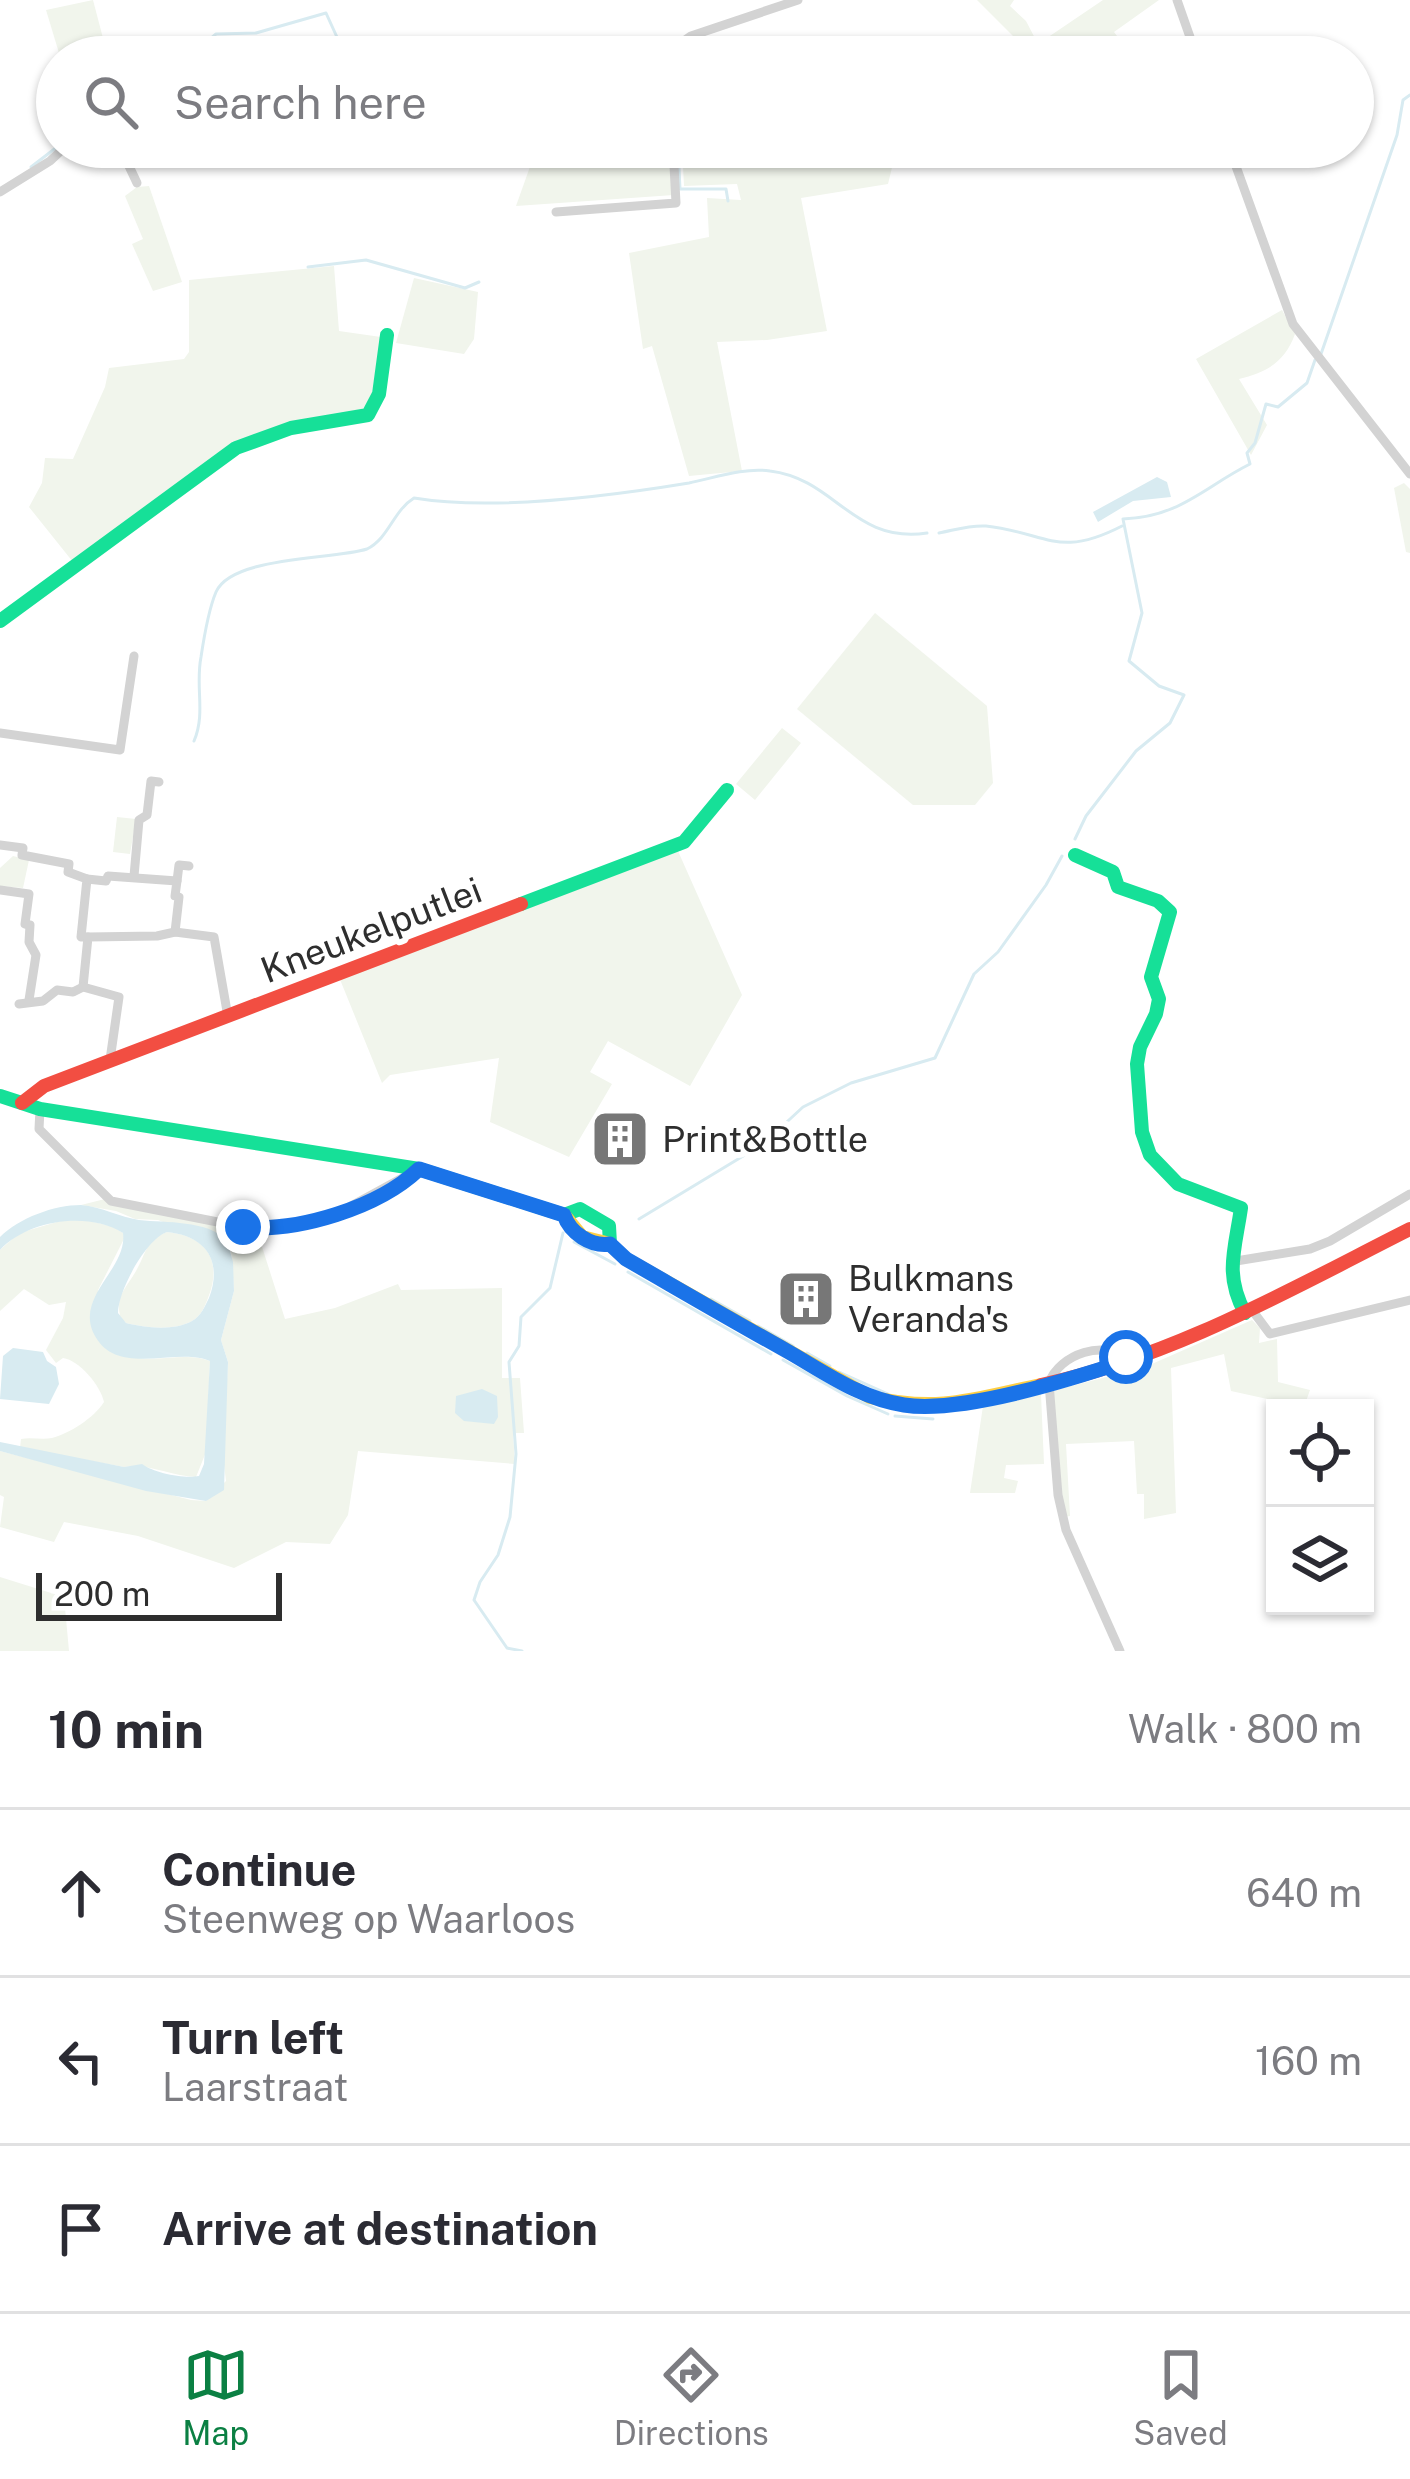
<!DOCTYPE html>
<meta charset="utf-8">
<style>
:root{--surface:#fff;--page:#f2f2f3;--text:#2b2b33;--muted:#7c7c81;--line:#e1e1e2;--accent:#0b8043}
body{margin:0;font-family:"Public Sans",sans-serif;background:var(--page);color:var(--text)}
.controls{position:absolute;right:36px;bottom:36px;display:grid;overflow:hidden;border-radius:0px;box-shadow:0 3px 9px #0004}
.controls button{width:108px;height:108px;display:grid;place-items:center;padding:0;border:0;border-bottom:3px solid var(--line);background:var(--surface);color:var(--text);font:60px sans-serif}
.scale{position:absolute;left:36px;bottom:30px;width:246px;box-sizing:border-box;padding-left:12px;border:6px solid #2e2e2e;border-top:0;font-size:33px;line-height:42px;white-space:nowrap;color:#2e2e2e;-webkit-text-stroke:9px #fff;paint-order:stroke}
.stop{position:absolute;width:36px;height:36px;margin:-27px;border:9px solid #1a73e8;border-radius:50%;background:#fff}
.stop.end{background:#1a73e8;border-color:#fff;box-shadow:0 3px 12px #0008}
.list{margin:0;padding:0;list-style:none}
h2{display:flex;justify-content:space-between;align-items:center;height:156px;margin:0;padding:0 48px;font-size:51px}
h2 small{font-size:39px;font-weight:400;color:var(--muted)}
.list li{display:grid;grid-template-columns:78px 1fr auto;gap:36px;align-items:center;box-sizing:border-box;height:168px;padding:0 48px;border-top:3px solid var(--line)}
.list b{display:block;font-size:45px;white-space:nowrap}
.list p{margin:0;font-size:39px;white-space:nowrap;color:var(--muted)}
.list em{font-size:39px;font-style:normal;color:var(--muted)}
.icon{flex:none;width:66px;height:66px;fill:none;stroke:currentColor;stroke-width:2;stroke-linecap:round;stroke-linejoin:round}
.map{position:relative;flex:none;width:1410px;height:1651px;overflow:hidden}
.search{position:absolute;background:var(--surface);box-shadow:0 3px 9px #0004;left:36px;right:36px;top:36px;height:132px;display:flex;align-items:center;gap:30px;box-sizing:border-box;padding:0 42px;border-radius:66px;color:var(--muted);font-size:45px}
.sheet{height:660px;background:var(--surface)}
nav{display:flex;justify-content:space-around;align-items:center;box-sizing:border-box;height:168px;border-top:3px solid var(--line);background:var(--surface);font-size:33px;color:var(--muted)}
nav a{display:grid;justify-items:center;gap:6px}
nav .on{color:var(--accent)}
.map>svg:first-child{display:block}
</style>
<div class="map">
<svg width="1410" height="1651" viewBox="0 0 1410 1651">
<rect width="100%" height="100%" fill="#fff"/>
<g fill="#f1f5ec">
<path d="M93,0L104,42L59,53L46,10Z"/>
<path d="M977,0H1014L1010,6L1026,21L1038,44L1103,0H1159L1114,32L1133,57H1034Z"/>
<path d="M537,147H669L674,195L516,206Z"/>
<path d="M682,147H897L888,184L801,198L827,331L767,340L717,342L742,471L689,476L652,346L643,349L629,253L709,237L707,198L741,200L737,184L684,186Z"/>
<path d="M149,186L182,282L153,291L132,244L143,239L125,196L137,187Z"/>
<path d="M334,266L339,331L381,337L369,411L289,428L208,461L73,562L29,507L42,483L45,458L73,459L105,387L109,368L184,359L189,352V280Z"/>
<path d="M414,278L478,292L474,339L464,354L396,343Z"/>
<path d="M1282,310L1295,334C1285,362 1267,372 1239,379L1267,425L1251,455L1196,359Z"/>
<path d="M1404,483L1410,489V553L1406,552L1394,488Z"/>
<path d="M875,613L987,706L993,783L975,805H913L797,709Z"/>
<path d="M782,728L801,743L755,800L736,784Z"/>
<path d="M117,817L136,819L130,854L113,852Z"/>
<path d="M678,851L742,995L690,1086L608,1041L590,1072L612,1084L569,1157L490,1122L499,1058L390,1075L382,1083L339,977Z"/>
<path d="M13,856L29,860L23,888L0,886V868Z"/>
<path d="M105,1199L257,1231L285,1319L335,1308L398,1284L401,1290L502,1288V1378H520L524,1433H513L515,1464L358,1451L348,1515L330,1544L286,1542L234,1568L138,1536L64,1522L54,1542L0,1527L4,1497L0,1495V1451L191,1500L206,1501L226,1481L223,1456L228,1362L221,1340L234,1291L231,1249L158,1220L135,1219L116,1211L81,1205Z"/>
<path d="M74,1217L114,1227L126,1235L98,1290L137,1358C161,1361 189,1352 210,1361L206,1452L196,1477C171,1476 148,1463 124,1467L20,1448L21,1439C31,1437 42,1440 52,1438C70,1433 94,1418 104,1402C101,1386 79,1360 63,1358L56,1363L46,1350L63,1318L66,1302L49,1305L24,1289L0,1311V1250L19,1233Z"/>
<path d="M167,1232C207,1236 223,1261 208,1298C205,1306 201,1316 192,1321C174,1331 146,1328 126,1323L121,1319C114,1296 126,1289 136,1271C146,1254 146,1239 167,1232Z"/>
<path d="M1252,1320L1260,1328L1259,1343L1277,1339L1278,1382L1310,1390L1304,1407L1231,1391L1224,1354L1171,1368L1176,1513L1144,1519V1494H1137L1134,1441L1066,1444L1070,1516L1064,1517L1052,1391L1145,1367Z"/>
<path d="M1041,1394L1044,1464L1006,1465L1004,1478L1018,1481L1015,1493H970L983,1406Z"/>
<path d="M0,1577L64,1597L69,1651H0Z"/>
</g>
<g fill="#d8ebf1" fill-rule="evenodd">
<path d="M1157,477L1167,482L1171,497L1133,501L1098,522L1093,512Z"/>
<path d="M81,1205C102,1207 120,1217 139,1220C167,1223 206,1220 227,1240L233,1262L234,1291L221,1340L228,1362L224,1490L206,1501L146,1491L0,1451V1442L124,1467L142,1464C154,1473 184,1479 199,1476L204,1464L210,1361C178,1346 118,1378 95,1336C73,1297 128,1269 123,1233C88,1211 28,1220 0,1250V1237C19,1218 54,1205 81,1205ZM167,1232C206,1236 223,1261 209,1298C205,1306 201,1316 192,1321C174,1331 146,1328 126,1323L118,1313C118,1291 146,1239 167,1232Z"/>
<path d="M13,1348L43,1352L47,1361L56,1367L59,1384L49,1404L0,1399L3,1356Z"/>
<path d="M482,1389L497,1396L498,1417L494,1424L464,1421L455,1413L456,1396Z"/>
</g>
<g fill="none" stroke-linecap="round" stroke-linejoin="round">
<g stroke="#d8ebf1" stroke-width="3">
<path d="M189,57L216,34L256,33L326,13L346,57"/>
<path d="M678,147L680,189H726L728,201"/>
<path d="M31,167L57,147"/>
<path d="M308,267L366,260L465,288L479,282"/>
<path d="M1321,354L1397,135L1403,100L1410,95"/>
<path d="M939,533C955,530 969,525 986,526C1048,533 1058,559 1122,526"/>
<path d="M194,741C206,713 195,687 201,657C204,637 208,611 216,592C232,556 332,560 367,549C389,538 393,511 414,498C492,511 610,496 689,483C714,478 744,467 770,471C836,479 853,544 927,533"/>
<path d="M1075,839L1086,816L1136,751L1170,723L1184,695L1159,686L1129,661L1142,613L1123,519C1180,517 1204,487 1250,464L1247,453L1255,443L1266,404L1278,407L1307,383L1315,360"/>
<path d="M639,1219L763,1144L803,1107L851,1083L935,1058L974,974L998,952L1046,885L1062,856"/>
<path d="M574,1242L615,1264"/>
<path d="M628,1272L771,1354"/>
<path d="M711,1299L750,1321"/>
<path d="M758,1326L793,1346"/>
<path d="M807,1353L830,1366"/>
<path d="M783,1360L847,1396L888,1414"/>
<path d="M839,1372L888,1394"/>
<path d="M895,1416L933,1419"/>
<path d="M522,1651L507,1648L474,1600L480,1582L498,1555L510,1517L516,1454L509,1362L519,1346L521,1317L550,1288L563,1233"/>
</g>
<g stroke="#d3d3d3" stroke-width="9">
<path d="M1177,0L1197,57"/>
<path d="M676,57L681,43L691,36L798,0"/>
<path d="M120,147L137,183"/>
<path d="M1229,147L1293,324L1410,474"/>
<path d="M0,192L50,161L65,147"/>
<path d="M556,212L676,203L673,147"/>
<path d="M0,733L120,750L134,656"/>
<path d="M0,845L23,848L22,855L69,864L68,872L87,879L81,937H88"/>
<path d="M134,876L139,820L147,815L151,781L159,782"/>
<path d="M177,881L179,865L189,866"/>
<path d="M0,890L29,894L25,924L30,925L29,942L36,955L29,1000"/>
<path d="M175,932L214,937L228,1017"/>
<path d="M83,987L88,937L157,936L175,932L179,897L175,896L177,881L108,876L106,881L87,879"/>
<path d="M19,1004L43,1001L57,990L73,992L83,987L119,997L110,1060"/>
<path d="M40,1109L39,1129L111,1201L243,1227L270,1229L331,1217L419,1169"/>
<path d="M1236,1261L1310,1249L1330,1241L1410,1194"/>
<path d="M1252,1310L1270,1334L1410,1300"/>
<path d="M1120,1651L1066,1530L1058,1495L1049,1383C1059,1354 1106,1338 1129,1361"/>
</g>
<g stroke="#16e098" stroke-width="14">
<path d="M0,621L236,448L291,428L368,415L379,394L387,335"/>
<path d="M1075,855L1113,872L1118,887L1158,901L1170,912L1151,977L1159,999L1156,1014L1140,1047L1137,1064L1142,1132L1150,1155L1178,1184L1241,1208C1235,1250 1224,1274 1245,1313"/>
<path d="M521,904L684,842L727,790"/>
<path d="M0,1096L40,1109L419,1169L564,1215L580,1209L609,1226L610,1244"/>
</g>
<path stroke="#ffcf43" stroke-width="14" d="M564,1215L582,1237L610,1244L626,1259L870,1397C939,1413 974,1399 1041,1385"/>
<g stroke="#f24e42" stroke-width="14">
<path d="M22,1103L44,1086L521,904"/>
<path d="M1041,1385C1173,1357 1291,1289 1410,1229"/>
</g>
</g>
<g fill="none" stroke-linecap="round" stroke-linejoin="round">
<path stroke="#1a73e8" stroke-width="15" d="M243,1227C298,1232 378,1208 419,1169L564,1215C570,1233 591,1247 610,1244L626,1259C680,1290 733,1321 787,1351C824,1372 861,1399 904,1405C962,1414 1072,1379 1129,1360L1126,1357"/>
</g>
<defs>
<g id="building-square" transform="scale(3)"><rect x="-9" y="-9" width="18" height="18" rx="4" fill="#777" stroke="#fff"/><path d="M-4-6H4V6H1V3H-1V6H-4ZM-2.5-4.3h1.7v1.8h-1.7ZM.8-4.3h1.7v1.8H.8ZM-2.5-1h1.7V.8h-1.7ZM.8-1h1.7V.8H.8Z" fill="#fff"/></g>
</defs>
<g fill-rule="evenodd">
<use href="#building-square" x="620" y="1139"/>
<use href="#building-square" x="806" y="1299"/>
</g>
<g text-anchor="middle" dominant-baseline="central" stroke-width="12" stroke-linejoin="round" paint-order="stroke">
<g font-size="36" fill="#2e2e2e" stroke="#fff">
<text transform="translate(371 930) rotate(-21)">Kneukelputlei</text>
</g>
<g font-size="36" fill="#2e2e2e" stroke="#fff" text-anchor="start">
<text x="662" y="1139">Print&amp;Bottle</text>
<text x="848" y="1278">Bulkmans<tspan x="848" dy="41">Veranda's</tspan></text>
</g>
</g>
</svg>
<div class="controls">
<button><svg class="icon" aria-label="locate" viewBox="0 0 24 24"><circle cx="12" cy="12" r="6"/><path d="M12 2v4M12 18v4M2 12h4M18 12h4"/></svg></button>
<button><svg class="icon" aria-label="layers" viewBox="0 0 24 24"><path d="M12 4l9 5-9 5-9-5zM3 14l9 5 9-5"/></svg></button>
</div>
<div class="scale">200 m</div>
<div class="stop" style="left:1126px;top:1357px"></div>
<div class="stop end" style="left:243px;top:1227px"></div>
<div class="search"><svg class="icon" aria-label="search" viewBox="0 0 24 24"><circle cx="10" cy="10" r="6"/><path d="M15 15l6 6"/></svg>Search here</div>
</div>
<section class="sheet">
<h2>10 min<small>Walk · 800 m</small></h2>
<ul class="list">
<li><svg class="icon" aria-label="ahead" viewBox="0 0 24 24"><path d="M12 20V5M6 11l6-6 6 6"/></svg><div><b>Continue</b><p>Steenweg op Waarloos</p></div><em>640 m</em></li>
<li><svg class="icon" aria-label="left" viewBox="0 0 24 24"><path d="M17 20v-9H6M10 6l-5 5 5 5"/></svg><div><b>Turn left</b><p>Laarstraat</p></div><em>160 m</em></li>
<li><svg class="icon" aria-label="arrive" viewBox="0 0 24 24"><path d="M6 21V4h12l-3 4 3 4H6"/></svg><div><b>Arrive at destination</b></div></li>
</ul>
</section>
<nav>
<a class="on"><svg class="icon" aria-label="map" viewBox="0 0 24 24"><path d="M3 6l6-2 6 2 6-2v14l-6 2-6-2-6 2zM9 4v14M15 6v14"/></svg>Map</a>
<a><svg class="icon" aria-label="directions" viewBox="0 0 24 24"><path d="M12 3l9 9-9 9-9-9zM9 14v-3h6M13 9l2 2-2 2"/></svg>Directions</a>
<a><svg class="icon" aria-label="saved" viewBox="0 0 24 24"><path d="M7 4h10v16l-5-4-5 4z"/></svg>Saved</a>
</nav>
